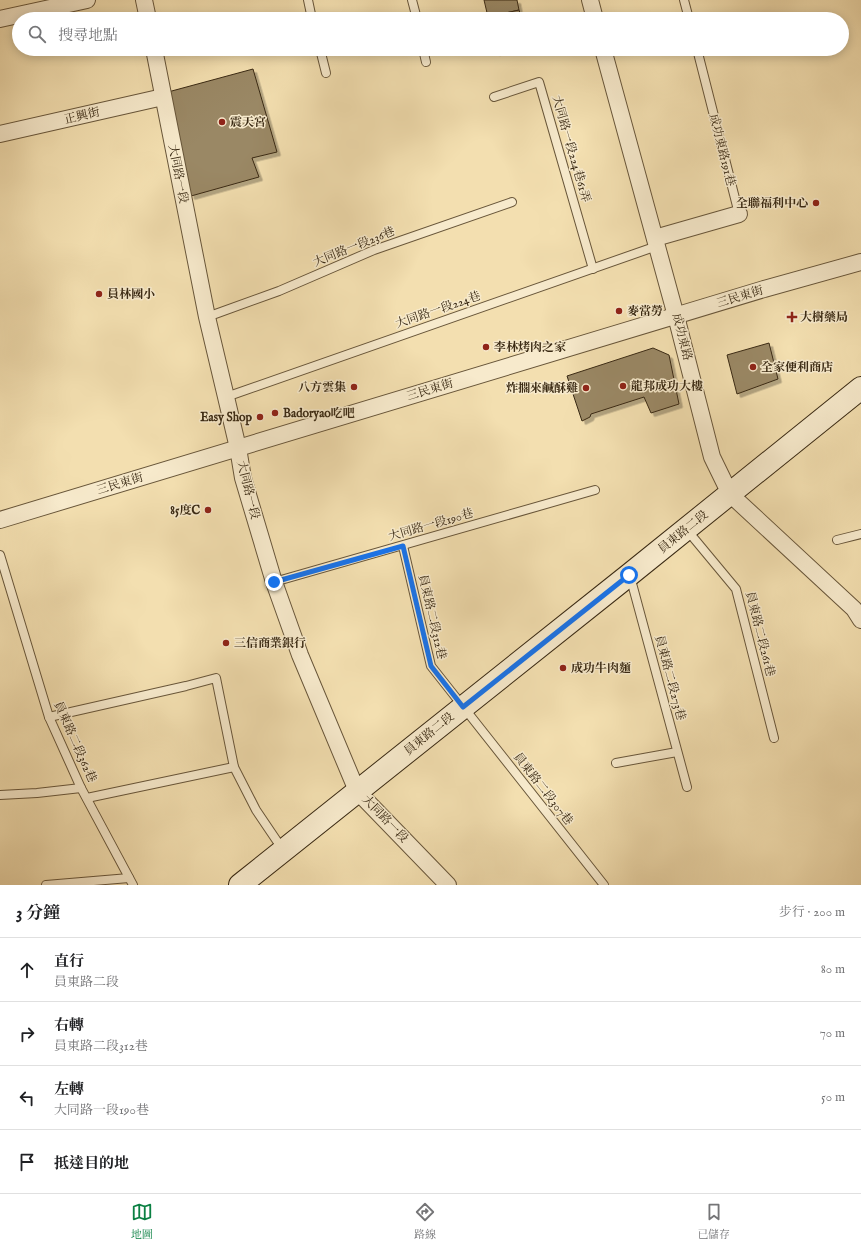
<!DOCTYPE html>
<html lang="zh-TW">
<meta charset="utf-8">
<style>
:root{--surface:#fff;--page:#f2f2f2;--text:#202124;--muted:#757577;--line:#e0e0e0;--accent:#0b8043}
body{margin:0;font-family:"IM FELL English","Noto Serif TC",serif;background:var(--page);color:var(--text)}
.stop{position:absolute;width:12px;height:12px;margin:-9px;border:3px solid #1a73e8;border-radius:50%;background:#fff}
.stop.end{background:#1a73e8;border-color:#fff;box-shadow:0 1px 4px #0008}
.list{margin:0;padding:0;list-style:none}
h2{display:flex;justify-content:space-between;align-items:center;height:52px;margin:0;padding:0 16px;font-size:17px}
h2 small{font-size:13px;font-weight:400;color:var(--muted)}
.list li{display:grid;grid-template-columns:26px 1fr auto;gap:12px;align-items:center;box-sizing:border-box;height:64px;padding:0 16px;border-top:1px solid var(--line)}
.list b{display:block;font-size:15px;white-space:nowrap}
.list p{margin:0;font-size:13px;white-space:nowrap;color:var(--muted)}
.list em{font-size:13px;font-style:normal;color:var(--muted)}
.icon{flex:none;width:22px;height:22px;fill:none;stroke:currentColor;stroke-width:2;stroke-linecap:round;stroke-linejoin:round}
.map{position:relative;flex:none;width:861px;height:885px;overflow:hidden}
.search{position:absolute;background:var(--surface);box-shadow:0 2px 10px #0003;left:12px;right:12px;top:12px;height:44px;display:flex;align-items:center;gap:10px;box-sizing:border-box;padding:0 14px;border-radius:22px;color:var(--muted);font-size:15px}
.sheet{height:308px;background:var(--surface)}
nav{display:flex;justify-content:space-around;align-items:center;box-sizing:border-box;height:56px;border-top:1px solid var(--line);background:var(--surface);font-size:11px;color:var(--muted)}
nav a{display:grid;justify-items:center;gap:2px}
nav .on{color:var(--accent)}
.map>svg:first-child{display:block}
</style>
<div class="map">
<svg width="861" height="885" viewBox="0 0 861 885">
<defs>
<filter id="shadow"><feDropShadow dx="3.5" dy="3.5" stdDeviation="0" flood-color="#0004"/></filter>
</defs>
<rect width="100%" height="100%" fill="#f3dfb0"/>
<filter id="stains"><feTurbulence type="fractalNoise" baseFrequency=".005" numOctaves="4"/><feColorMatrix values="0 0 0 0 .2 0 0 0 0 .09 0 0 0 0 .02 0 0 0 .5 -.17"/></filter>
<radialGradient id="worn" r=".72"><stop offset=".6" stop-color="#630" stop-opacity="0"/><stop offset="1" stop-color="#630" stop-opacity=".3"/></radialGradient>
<g fill="#9a8865" stroke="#392913" filter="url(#shadow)">
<path d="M484,0H517L519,10L488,17Z"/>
<path d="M519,10L522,19H488V17Z"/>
<path d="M496,49H508L496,52Z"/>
<path d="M253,69L277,152L252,158L259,177L191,196L168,92Z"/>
<path d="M769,343L778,379L737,394L727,355Z"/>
<path d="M653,348L669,355L679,404L651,413L644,397L591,414L590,417L582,421L567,376Z"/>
</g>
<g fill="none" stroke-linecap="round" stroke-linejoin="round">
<g stroke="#68563a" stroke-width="10">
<g id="lane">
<path d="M308,0L312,19"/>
<path d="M412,0L417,19"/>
<path d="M684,0L689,19"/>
<path d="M320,49L326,73"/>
<path d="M423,49L426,62"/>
<path d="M697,49L739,214"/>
<path d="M494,97L539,82L593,269"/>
<path d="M207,317L279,291L374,250L512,202"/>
<path d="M226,397L657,246"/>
<path d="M687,530L736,589L774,738"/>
<path d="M837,540L861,534"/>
<path d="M403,546L431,666L604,885"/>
<path d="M0,555L49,717L81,788L133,885"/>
<path d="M630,576L687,787"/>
<path d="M274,582L595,490"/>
<path d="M49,717L186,686L216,678L234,767L256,810L283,850"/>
<path d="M616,763L677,752"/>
<path d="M0,795L37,793L81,788"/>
<path d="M87,798L234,767"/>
<path d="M46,885L129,878"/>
</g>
</g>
<g stroke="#68563a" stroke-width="18">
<g id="street">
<path d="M144,0L148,19"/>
<path d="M590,0L595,19"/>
<path d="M0,19L87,0"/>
<path d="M154,49L207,317L226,397L238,448L243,478L274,582L300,655L357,791L448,885"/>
<path d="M603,49L676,316L712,457L730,494L854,609L861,620"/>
<path d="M0,134L163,97"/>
<path d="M655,238L739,214"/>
<path d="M0,520L764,289L861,262"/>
</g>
</g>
<g stroke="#392913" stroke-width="24">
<path id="secondary" d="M240,885L629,575L861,388"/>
</g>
<use href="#lane" stroke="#f7eacc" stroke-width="8"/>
<use href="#street" stroke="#f7eacc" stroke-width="16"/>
<use href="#secondary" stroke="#f7eacc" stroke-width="22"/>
</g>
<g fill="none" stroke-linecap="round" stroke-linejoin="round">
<path stroke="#1a73e8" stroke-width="5" d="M274,582L403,546L431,666L463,707L629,575"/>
</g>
<g fill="#8f2418" stroke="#f7eacc" stroke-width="1.5">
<circle cx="222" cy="122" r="4"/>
<circle cx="816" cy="203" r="4"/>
<circle cx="99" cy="294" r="4"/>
<circle cx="619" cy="311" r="4"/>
<path d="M790 311h4v4h4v4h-4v4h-4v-4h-4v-4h4z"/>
<circle cx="486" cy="347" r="4"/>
<circle cx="753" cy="367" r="4"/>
<circle cx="623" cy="386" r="4"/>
<circle cx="354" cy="387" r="4"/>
<circle cx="586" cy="388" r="4"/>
<circle cx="275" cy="413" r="4"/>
<circle cx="260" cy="417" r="4"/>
<circle cx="208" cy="510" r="4"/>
<circle cx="226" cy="643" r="4"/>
<circle cx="563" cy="668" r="4"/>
</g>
<g text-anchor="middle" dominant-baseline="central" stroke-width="3" stroke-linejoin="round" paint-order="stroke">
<g font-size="12" fill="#392913" stroke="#f7eacc">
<text transform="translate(82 116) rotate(-13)">正興街</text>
<text transform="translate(571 149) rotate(74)">大同路一段224巷61弄</text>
<text transform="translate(722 150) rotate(76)">成功東路191巷</text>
<text transform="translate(178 174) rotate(79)">大同路一段</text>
<text transform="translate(354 247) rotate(-22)">大同路一段236巷</text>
<text transform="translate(740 297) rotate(-17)">三民東街</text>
<text transform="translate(438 310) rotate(-19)">大同路一段224巷</text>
<text transform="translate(682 337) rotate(76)">成功東路</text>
<text transform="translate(430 390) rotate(-17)">三民東街</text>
<text transform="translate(120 484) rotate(-17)">三民東街</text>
<text transform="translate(248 490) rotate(76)">大同路一段</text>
<text transform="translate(431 525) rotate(-16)">大同路一段190巷</text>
<text transform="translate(683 532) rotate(-39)">員東路二段</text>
<text transform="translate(432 617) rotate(77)">員東路二段312巷</text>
<text transform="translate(760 634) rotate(76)">員東路二段261巷</text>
<text transform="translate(670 678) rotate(75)">員東路二段273巷</text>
<text transform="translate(429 734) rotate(-39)">員東路二段</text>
<text transform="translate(75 742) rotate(66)">員東路二段362巷</text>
<text transform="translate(543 789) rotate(52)">員東路二段307巷</text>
<text transform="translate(385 819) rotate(46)">大同路一段</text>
</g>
<g font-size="12" font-weight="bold" fill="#392913" stroke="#f7eacc" text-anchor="start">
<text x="230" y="122">震天宮</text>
<text x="808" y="203" text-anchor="end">全聯福利中心</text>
<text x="107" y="294">員林國小</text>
<text x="627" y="311">麥當勞</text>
<text x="800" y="317">大樹藥局</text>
<text x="494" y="347">李林烤肉之家</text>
<text x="761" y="367">全家便利商店</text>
<text x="631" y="386">龍邦成功大樓</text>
<text x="346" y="387" text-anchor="end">八方雲集</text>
<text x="578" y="388" text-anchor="end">炸擱來鹹酥雞</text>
<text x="283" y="413">Badoryao吃吧</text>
<text x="252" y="417" text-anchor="end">Easy Shop</text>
<text x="200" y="510" text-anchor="end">85度C</text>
<text x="234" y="643">三信商業銀行</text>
<text x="571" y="668">成功牛肉麵</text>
</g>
</g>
<rect width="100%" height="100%" filter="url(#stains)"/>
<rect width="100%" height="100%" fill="url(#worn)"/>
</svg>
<div class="stop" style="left:629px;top:575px"></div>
<div class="stop end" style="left:274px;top:582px"></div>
<div class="search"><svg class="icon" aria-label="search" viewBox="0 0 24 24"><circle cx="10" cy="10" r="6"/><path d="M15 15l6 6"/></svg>搜尋地點</div>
</div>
<section class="sheet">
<h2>3 分鐘<small>步行 · 200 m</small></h2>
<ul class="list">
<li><svg class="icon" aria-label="ahead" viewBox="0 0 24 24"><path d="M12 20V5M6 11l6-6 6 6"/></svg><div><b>直行</b><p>員東路二段</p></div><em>80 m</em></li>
<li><svg class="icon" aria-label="right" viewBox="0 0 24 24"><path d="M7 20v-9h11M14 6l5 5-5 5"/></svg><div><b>右轉</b><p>員東路二段312巷</p></div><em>70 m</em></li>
<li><svg class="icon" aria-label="left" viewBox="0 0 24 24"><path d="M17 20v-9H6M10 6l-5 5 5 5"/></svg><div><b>左轉</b><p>大同路一段190巷</p></div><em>50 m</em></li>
<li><svg class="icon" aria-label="arrive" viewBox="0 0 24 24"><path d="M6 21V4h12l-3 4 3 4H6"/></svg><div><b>抵達目的地</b></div></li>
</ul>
</section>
<nav>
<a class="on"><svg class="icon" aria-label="map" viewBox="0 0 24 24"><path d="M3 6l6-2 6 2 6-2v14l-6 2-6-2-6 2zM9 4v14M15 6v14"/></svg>地圖</a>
<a><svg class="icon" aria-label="directions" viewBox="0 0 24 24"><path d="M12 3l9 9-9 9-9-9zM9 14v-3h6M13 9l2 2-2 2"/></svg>路線</a>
<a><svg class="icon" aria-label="saved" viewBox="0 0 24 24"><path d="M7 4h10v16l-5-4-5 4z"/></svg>已儲存</a>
</nav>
